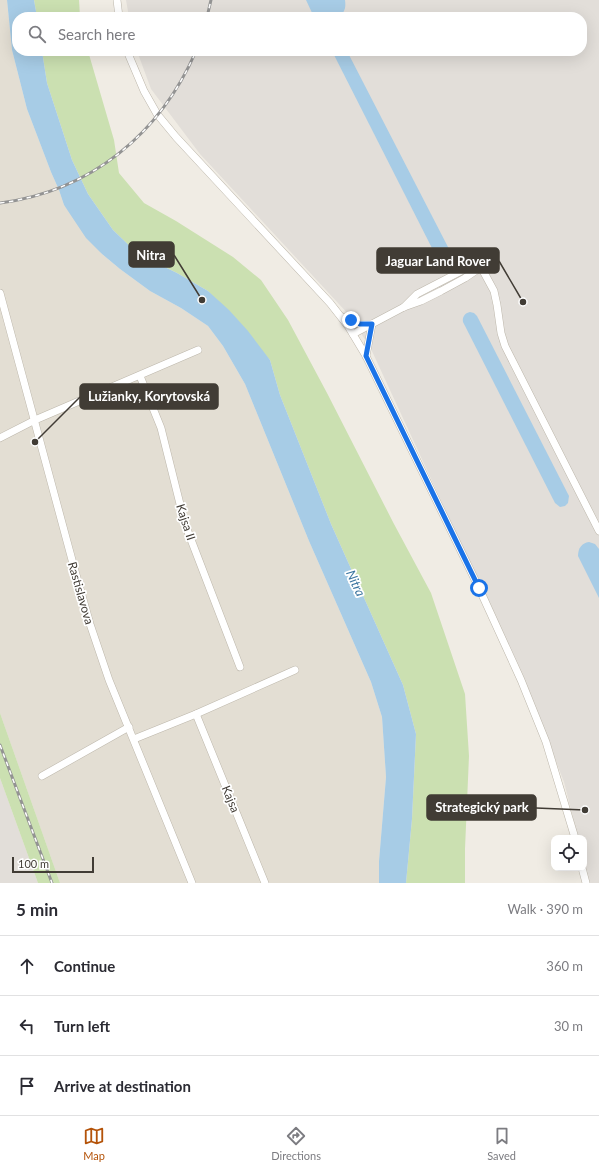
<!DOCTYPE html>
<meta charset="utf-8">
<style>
:root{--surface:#fff;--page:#f7f7f7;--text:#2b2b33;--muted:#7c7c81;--line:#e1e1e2;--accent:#b45309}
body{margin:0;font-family:Lato,sans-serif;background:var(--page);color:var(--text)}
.controls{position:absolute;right:12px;bottom:12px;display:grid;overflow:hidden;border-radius:8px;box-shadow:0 4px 16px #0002}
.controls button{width:36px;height:36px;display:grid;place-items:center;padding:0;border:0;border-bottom:1px solid var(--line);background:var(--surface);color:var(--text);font:20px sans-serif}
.scale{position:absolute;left:12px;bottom:10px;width:82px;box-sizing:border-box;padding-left:4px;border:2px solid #413c35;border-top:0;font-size:11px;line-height:14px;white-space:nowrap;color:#413c35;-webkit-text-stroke:3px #fff;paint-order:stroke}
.stop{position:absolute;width:12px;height:12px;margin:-9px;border:3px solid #1a73e8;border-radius:50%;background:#fff}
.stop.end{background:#1a73e8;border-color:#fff;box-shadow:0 1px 4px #0008}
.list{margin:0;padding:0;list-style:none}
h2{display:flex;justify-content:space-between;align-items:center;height:52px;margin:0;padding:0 16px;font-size:17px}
h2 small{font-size:13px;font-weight:400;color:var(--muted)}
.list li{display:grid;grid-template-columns:26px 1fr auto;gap:12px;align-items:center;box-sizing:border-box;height:60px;padding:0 16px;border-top:1px solid var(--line)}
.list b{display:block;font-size:15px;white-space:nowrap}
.list em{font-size:13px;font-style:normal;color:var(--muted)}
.icon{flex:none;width:22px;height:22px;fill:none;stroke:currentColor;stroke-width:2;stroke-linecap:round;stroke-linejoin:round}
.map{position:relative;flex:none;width:599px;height:883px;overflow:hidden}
.search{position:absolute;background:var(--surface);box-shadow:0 4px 16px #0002;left:12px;right:12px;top:12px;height:44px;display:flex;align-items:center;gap:10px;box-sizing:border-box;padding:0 14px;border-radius:16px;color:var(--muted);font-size:15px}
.sheet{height:232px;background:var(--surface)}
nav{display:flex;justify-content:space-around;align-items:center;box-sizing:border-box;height:56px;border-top:1px solid var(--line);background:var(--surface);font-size:11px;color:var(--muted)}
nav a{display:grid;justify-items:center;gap:2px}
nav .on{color:var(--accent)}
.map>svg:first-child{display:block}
</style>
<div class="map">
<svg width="599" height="883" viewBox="0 0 599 883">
<rect width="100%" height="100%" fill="#f0ece4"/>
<path fill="#e3ded3" d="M0,0H7L12,50L27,109L51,172L59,190L64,205L102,254L120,269L150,291L181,308L208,326L223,346L245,384L309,541L371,682L382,717L386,777L379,861V883H60L0,713Z"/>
<g fill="#e2ded9">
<path d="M126,0H599V883H589L584,862V838H578L564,782L524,680L371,349L350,316L200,154L151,89L137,51H582V17H129Z"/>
<path d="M0,778L38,883H0Z"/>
</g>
<g fill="#cbe0b1">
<path d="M34,0H79L80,17H37Z"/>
<path d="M42,51H88L114,140L119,173L144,203L176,221L233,257L261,280L288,320L327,393L394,524L431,593L465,694L469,756L465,849V883H406L412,819L416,734L403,685L331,524L280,395L270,360L208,291L177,273L138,254L113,230L88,194L72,160L47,83Z"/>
<path d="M0,713L60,883H38L0,778Z"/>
</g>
<g fill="#a7cce6">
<path d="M7,0H34L37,17H17V51H42L47,83L72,160L88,194L113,230L138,254L177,273L208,291L229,310L248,331L270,360L280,395L331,524L403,685L416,734L412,819L406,883H379V861L386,777L382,717L371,682L309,541L245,384L223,346L208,326L181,308L150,291L120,269L102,254L86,238L64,205L59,190L51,172L27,109L12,50Z"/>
<path d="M306,0H345C346,7 345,11 340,17H314Z"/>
<path d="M332,51H347L449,249V254L446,259L440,260L437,258Z"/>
<path d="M470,312L474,313L477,316L569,496L568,503L565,506L560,507L555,503L463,322C462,317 465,313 470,312Z"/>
<path d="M589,542L595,544L599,549V598L578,556C578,548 582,543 589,542Z"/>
</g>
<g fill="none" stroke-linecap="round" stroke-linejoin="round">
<g stroke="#bdb7ab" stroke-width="8">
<g id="minor">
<path d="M117,0L119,17"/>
<path d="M127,51L144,91L157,114L176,137L330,303L348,326L366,356L479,588L521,680L546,742L575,838"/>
<path d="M0,293L75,571L90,624L109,680L192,883"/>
<path d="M404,307L417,294L475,264L481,267L494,291L497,305L501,333L505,346L599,531"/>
<path d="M342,317L359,324H370"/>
<path d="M353,334L404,307L421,301L441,291L465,278L481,267"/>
<path d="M366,356L372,324"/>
<path d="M140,376L161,428L185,524L240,667"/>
<path d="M0,438L35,420L198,350"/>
<path d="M196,714L265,883"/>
<path d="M134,739L196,714L295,670"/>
<path d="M42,776L129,727"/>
<path d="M582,868L586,883"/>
</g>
</g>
<use href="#minor" stroke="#fff" stroke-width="7"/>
<g stroke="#939393" stroke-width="3">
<g id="rail">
<path d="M207,17L211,0"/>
<path d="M0,203C91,191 160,134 196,51"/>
<path d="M0,745L52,883"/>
</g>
</g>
<use href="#rail" stroke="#fff" stroke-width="1.5" stroke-dasharray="4.5" stroke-linecap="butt"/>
</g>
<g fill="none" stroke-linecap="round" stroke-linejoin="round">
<path stroke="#1a73e8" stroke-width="5" d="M351,320L360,324H372L366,356L479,588"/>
</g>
<g text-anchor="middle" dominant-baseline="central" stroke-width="3.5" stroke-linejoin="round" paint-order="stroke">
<g font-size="12" fill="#413c35" stroke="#fff">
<text transform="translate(186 522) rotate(72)">Kajsa II</text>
<text transform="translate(81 593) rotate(74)">Rastislavova</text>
<text transform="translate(231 799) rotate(68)">Kajsa</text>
</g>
<g font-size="13" font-style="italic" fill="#3c75a0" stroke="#fff">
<text transform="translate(356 583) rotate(65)">Nitra</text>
</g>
</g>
<path fill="none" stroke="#413c35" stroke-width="1.5" d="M202 300L174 255M523 302L499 261M35 442L80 397M585 810L536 808"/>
<g fill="#413c35" stroke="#fff" stroke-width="1.5">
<circle cx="202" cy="300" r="4"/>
<circle cx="523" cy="302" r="4"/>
<circle cx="35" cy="442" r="4"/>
<circle cx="585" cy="810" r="4"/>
</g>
<g fill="#413c35" stroke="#413c35" stroke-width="1.5">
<rect x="129" y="242" width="45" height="25" rx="4"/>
<rect x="377" y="248" width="122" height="25" rx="4"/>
<rect x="80" y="384" width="138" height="25" rx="4"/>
<rect x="427" y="795" width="109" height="25" rx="4"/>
</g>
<g font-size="13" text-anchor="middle" font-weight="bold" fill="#fff">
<text x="151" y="260">Nitra</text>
<text x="438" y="266">Jaguar Land Rover</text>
<text x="149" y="401">Lužianky, Korytovská</text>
<text x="482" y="812">Strategický park</text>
</g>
</svg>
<div class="controls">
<button><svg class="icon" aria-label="locate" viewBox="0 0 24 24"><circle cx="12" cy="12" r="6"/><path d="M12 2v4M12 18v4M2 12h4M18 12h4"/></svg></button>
</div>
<div class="scale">100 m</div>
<div class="stop" style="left:479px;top:588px"></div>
<div class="stop end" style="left:351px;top:320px"></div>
<div class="search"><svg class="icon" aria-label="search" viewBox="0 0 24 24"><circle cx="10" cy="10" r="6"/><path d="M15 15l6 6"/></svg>Search here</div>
</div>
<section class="sheet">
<h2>5 min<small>Walk · 390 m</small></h2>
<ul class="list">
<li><svg class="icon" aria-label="ahead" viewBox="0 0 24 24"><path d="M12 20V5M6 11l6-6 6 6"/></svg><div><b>Continue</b></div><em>360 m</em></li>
<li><svg class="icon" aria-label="left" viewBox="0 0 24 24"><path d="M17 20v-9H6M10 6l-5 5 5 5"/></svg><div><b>Turn left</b></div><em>30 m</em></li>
<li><svg class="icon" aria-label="arrive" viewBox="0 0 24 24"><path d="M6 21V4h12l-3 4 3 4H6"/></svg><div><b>Arrive at destination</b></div></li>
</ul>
</section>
<nav>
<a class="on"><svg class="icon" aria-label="map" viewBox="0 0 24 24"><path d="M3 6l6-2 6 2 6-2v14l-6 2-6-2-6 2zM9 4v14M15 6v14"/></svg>Map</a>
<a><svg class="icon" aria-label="directions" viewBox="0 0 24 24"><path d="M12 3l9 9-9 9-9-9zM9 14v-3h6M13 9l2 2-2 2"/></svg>Directions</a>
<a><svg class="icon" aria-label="saved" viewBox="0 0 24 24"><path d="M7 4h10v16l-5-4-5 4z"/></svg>Saved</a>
</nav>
